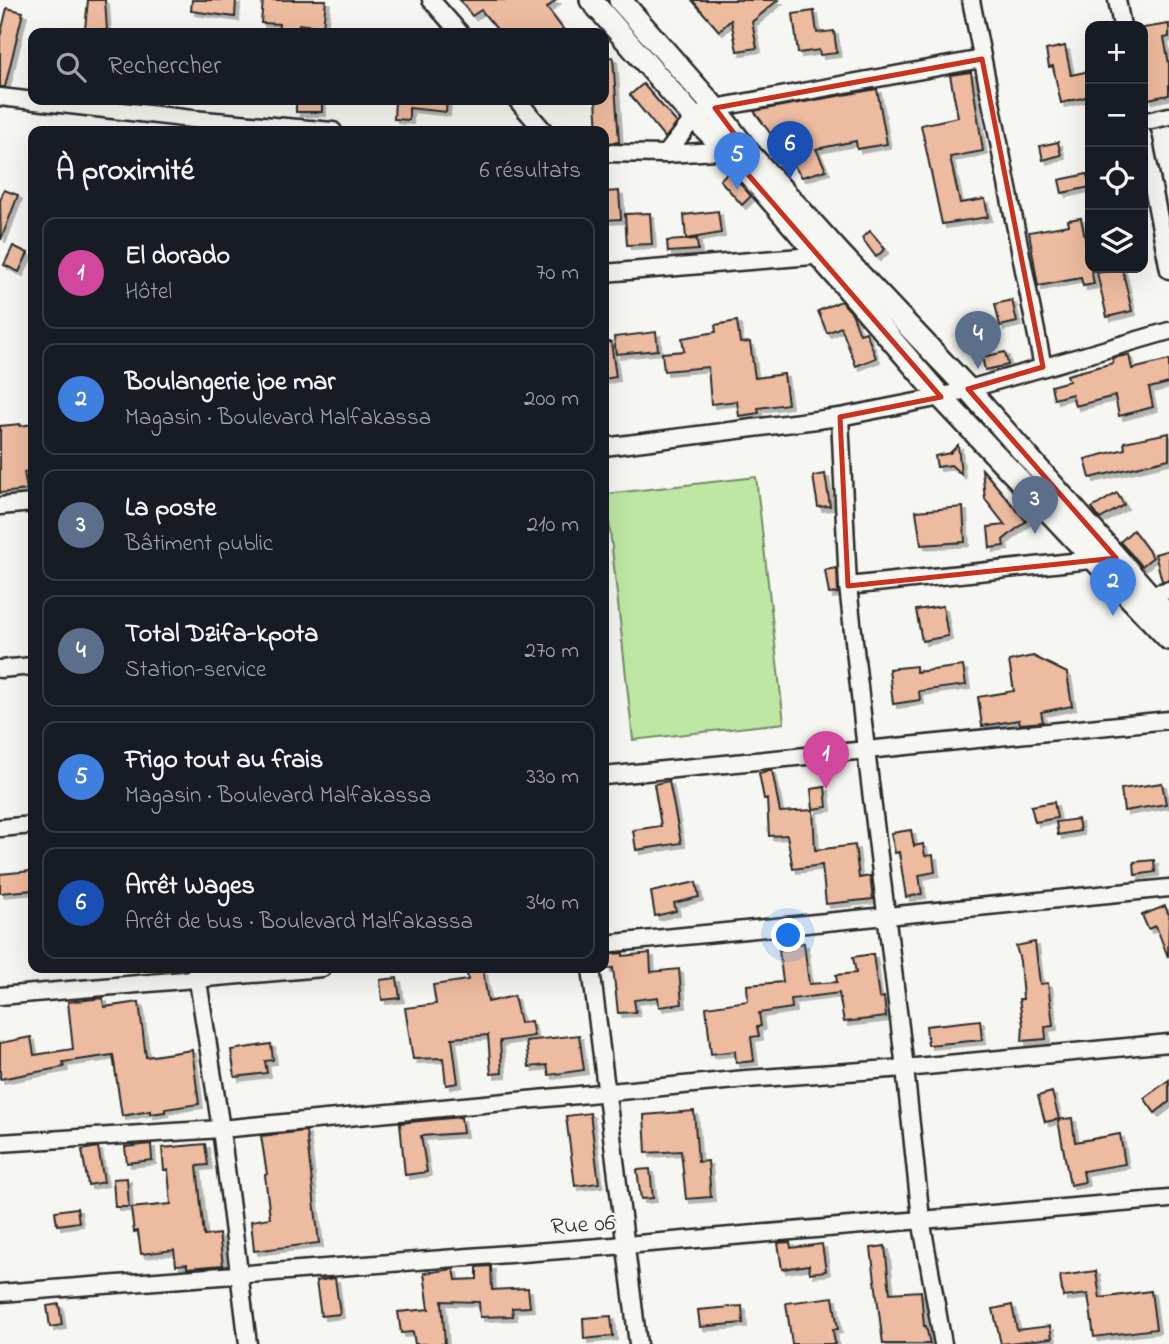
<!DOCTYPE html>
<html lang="fr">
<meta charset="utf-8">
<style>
:root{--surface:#171b24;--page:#20242c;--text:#f1f3f6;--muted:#9ea1a6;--line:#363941;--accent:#c8321e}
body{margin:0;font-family:"Indie Flower",sans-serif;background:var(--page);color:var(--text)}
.controls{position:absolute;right:21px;top:21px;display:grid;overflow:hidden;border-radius:14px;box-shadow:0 7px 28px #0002}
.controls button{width:63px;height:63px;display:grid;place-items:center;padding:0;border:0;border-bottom:2px solid var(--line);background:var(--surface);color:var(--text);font:35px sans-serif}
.you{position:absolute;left:789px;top:936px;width:24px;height:24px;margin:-18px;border:5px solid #fff;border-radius:50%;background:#1a73e8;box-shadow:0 0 0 10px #1a73e833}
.badge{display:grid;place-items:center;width:46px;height:46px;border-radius:50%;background:var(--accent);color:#fff;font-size:23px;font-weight:700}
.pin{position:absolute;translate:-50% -58px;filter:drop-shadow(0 2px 4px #0008)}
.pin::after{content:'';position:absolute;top:37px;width:24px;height:21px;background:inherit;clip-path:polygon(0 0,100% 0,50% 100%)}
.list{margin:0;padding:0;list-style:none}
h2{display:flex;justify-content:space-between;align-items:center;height:91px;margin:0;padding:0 28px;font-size:30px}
h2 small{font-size:23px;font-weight:400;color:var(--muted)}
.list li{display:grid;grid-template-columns:46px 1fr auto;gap:21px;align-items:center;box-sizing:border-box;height:112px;margin:0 14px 14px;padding:0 14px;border:2px solid var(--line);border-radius:14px}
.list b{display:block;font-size:26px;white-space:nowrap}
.list p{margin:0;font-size:23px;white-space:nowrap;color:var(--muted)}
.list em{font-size:23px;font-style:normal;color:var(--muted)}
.icon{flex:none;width:38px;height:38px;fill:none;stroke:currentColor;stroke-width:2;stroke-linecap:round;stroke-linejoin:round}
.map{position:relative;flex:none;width:1169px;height:1344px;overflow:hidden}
.search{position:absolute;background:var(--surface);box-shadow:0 7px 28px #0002;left:28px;top:28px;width:581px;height:77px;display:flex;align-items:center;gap:18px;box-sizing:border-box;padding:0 24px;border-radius:14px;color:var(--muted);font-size:26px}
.panel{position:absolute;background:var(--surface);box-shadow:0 7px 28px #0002;left:28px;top:126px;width:581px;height:847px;border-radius:14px}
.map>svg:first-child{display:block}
</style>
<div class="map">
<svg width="1169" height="1344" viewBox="0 0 1169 1344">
<defs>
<filter id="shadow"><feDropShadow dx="4" dy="4" stdDeviation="0" flood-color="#0004"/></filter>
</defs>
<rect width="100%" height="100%" fill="#f6f6f2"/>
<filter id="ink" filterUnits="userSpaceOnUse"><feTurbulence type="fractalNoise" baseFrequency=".0143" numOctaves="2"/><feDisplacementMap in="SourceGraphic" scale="14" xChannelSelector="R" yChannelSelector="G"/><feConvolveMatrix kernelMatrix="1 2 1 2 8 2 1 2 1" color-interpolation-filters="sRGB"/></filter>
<g filter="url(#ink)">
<path fill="#bee7a3" stroke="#748967" stroke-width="2" d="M756,477L784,723L633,740L606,494Z"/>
<g fill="#edbb9f" stroke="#2b2b2b" stroke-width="2" filter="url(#shadow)">
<path d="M88,0H105L107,30H104V33H87V29H85Z"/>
<path d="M192,0H236L235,17L191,11Z"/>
<path d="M263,0H326L323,27L299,24L298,33H278L279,24L261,23Z"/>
<path d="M460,0H556L547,8L566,33H500L481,10L472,16Z"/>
<path d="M692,0H778L752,22L757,48L737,51L731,20L719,31Z"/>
<path d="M7,8L23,12L5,87H0V37Z"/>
<path d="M814,11L817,33L834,31L837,53L820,55L819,50L798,53L793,14Z"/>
<path d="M1169,24V37L1164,38L1169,64V95L1148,99L1143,75V28Z"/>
<path d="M1065,46L1071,75L1090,71V96L1061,103L1053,66L1049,67L1046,50Z"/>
<path d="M613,57L619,142L604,143V131H598L596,100H604V58Z"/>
<path d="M971,72L983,151L950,157L960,203L985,199L988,217L942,224L921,125L958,117L950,75Z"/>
<path d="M643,84L677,123L665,138L630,95Z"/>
<path d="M877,89L887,144L857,149L856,141L816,149L826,170L802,177L754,111Z"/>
<rect x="296" y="100" width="26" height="12"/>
<path d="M395,100H447L446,112L409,108V120L394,119Z"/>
<path d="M1058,142L1061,155L1043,160L1040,146Z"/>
<path d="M729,171L751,196L742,205L720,180Z"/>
<path d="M1087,174L1090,187L1062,193L1059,180Z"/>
<path d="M4,190L18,195L1,240L0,201Z"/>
<path d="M619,191L621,219L604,220V192Z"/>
<path d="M718,211L721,233L686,239L684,215Z"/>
<path d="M650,213L652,244L627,245L625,214Z"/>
<path d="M1081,218L1094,284L1083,286L1081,278L1038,286L1029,232L1069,225L1068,220Z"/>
<path d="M870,231L885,249L876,257L862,238Z"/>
<path d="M697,239L698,250L668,252L667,241Z"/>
<path d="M13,246L28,253L19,272L4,265Z"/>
<path d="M1122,268L1132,311L1107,317L1097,273Z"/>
<path d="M1012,300L1017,322L1000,326L995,304Z"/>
<path d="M841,301L852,313L860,334L866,332L876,358L856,366L841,327L827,333L818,311Z"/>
<path d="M737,321L740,343L750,342L755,378L784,374L788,404L758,408L759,413L739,416L737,401L711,404L708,367L664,371L662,353L684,351L682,338L716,332L715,325Z"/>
<path d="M656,332L658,350L616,354L614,337Z"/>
<path d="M604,342H611L616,377L604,379Z"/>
<path d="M1005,352L1008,365L985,370L982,357Z"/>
<path d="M1129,355L1132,369L1169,360V383L1149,388L1153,407L1119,416L1115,396L1075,406L1072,394L1054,399L1051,386L1069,381L1067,375L1113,363L1112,358Z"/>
<path d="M20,424V426L33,424V471L24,472L27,490L0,493V426Z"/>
<path d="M1169,433V459L1090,478L1085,459L1125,449L1124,442Z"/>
<path d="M958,445L961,474L951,465L937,467L935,456L950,453Z"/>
<path d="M982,469L1026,521L1003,540L1004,546L990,548L988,527L1005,525L985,499Z"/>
<path d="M825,474L830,506L818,507L813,476Z"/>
<path d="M1117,493L1124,505L1100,519L1092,508Z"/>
<path d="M963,507L965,542L921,545L916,511Z"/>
<path d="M1133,530L1153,557L1142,566L1120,542Z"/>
<path d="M1169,550V580L1162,581L1155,554Z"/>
<path d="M837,568L838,593L829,594L825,570Z"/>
<path d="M943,606L948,636L922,641L916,610Z"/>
<path d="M1033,656L1067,673L1072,706L1041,712L1043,722L1020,724L1019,720L982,726L978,697L1014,691L1009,661Z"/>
<path d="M916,666V672L963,666L966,685L919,691L920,700L893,704L889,669Z"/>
<path d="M772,770L780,812L813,810L815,850L855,845L859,878L870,876L873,899L826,904L822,865L793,869L787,835L769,836L767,799H764L759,773Z"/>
<path d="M669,781L681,843L636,850L633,830L661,826L654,784Z"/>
<path d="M1162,783L1166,804L1124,811L1121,789Z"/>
<path d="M825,787L827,807L813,809L811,789Z"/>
<path d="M1054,802L1057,818L1035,822L1031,806Z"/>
<path d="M1078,819L1080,831L1058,835L1056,822Z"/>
<path d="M911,830L914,846L923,844L925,856L933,855L935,872L919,875L922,894L906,897L899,852L895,853L891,833Z"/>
<path d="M1154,860L1155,872L1135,875L1134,862Z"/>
<path d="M31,871L33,890L0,893V874Z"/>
<path d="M696,882L699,897L674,903L676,911L655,916L651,892Z"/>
<path d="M1165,906L1169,915L1168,957L1156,926L1148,929L1142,915Z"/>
<path d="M1035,942L1040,984L1048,983L1053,1026L1045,1027L1046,1039L1022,1041L1023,1025L1019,999H1023L1020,961L1016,946Z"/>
<path d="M804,943L809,984L837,982L836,975L856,973L853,957L873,954L879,998L884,997L886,1017L844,1022L839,993L791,999L792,1008L759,1013L761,1026L757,1027L759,1036L751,1037L754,1061L736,1063L735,1051L711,1054L706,1007L748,1001L747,985L783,982L779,950L791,949L790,945Z"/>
<path d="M623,953V956L650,953L651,972L679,969L682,1004L659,1007L658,997L634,1000L636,1012L618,1013L613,968L607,969L605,955Z"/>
<path d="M483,970L488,1002L514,996L520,1023L531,1021L534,1036L500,1041L502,1073L491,1074L488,1035L452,1038L458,1083L446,1085L443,1058L413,1059L405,1008L436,1004L433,985L468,980L467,973Z"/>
<path d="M397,978L400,998L382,1000L380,980Z"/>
<path d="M103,998L104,1007L139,1002L146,1057L192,1050L199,1104L165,1109V1112L150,1114V1111L122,1116L113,1055L63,1062L64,1067L0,1079V1043L31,1037L34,1055L73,1049L68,1002Z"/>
<path d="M980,1020L982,1040L928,1045L926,1026Z"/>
<path d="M579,1035L584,1070L549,1075L547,1065L529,1067L526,1041Z"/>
<path d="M271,1044L273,1060L265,1061L267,1073L235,1077L231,1050Z"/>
<path d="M1169,1080V1102L1155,1113L1144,1098Z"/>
<path d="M1052,1092L1059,1119L1045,1122L1038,1096Z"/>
<path d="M694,1111L698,1162L708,1161L711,1197L686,1199L681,1151L646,1153L644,1115Z"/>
<path d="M590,1113L599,1183L575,1186L566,1116Z"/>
<path d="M461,1117L463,1133L421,1136L427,1172L405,1175L400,1123Z"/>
<path d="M1072,1118L1075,1142L1120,1134L1125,1164L1083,1171L1085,1182L1070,1185L1058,1120Z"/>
<path d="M306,1131L319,1243L254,1251L251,1221L270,1218L265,1175L267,1174L261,1136Z"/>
<path d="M151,1144L152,1160L127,1163L125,1147Z"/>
<path d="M205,1144L208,1165L197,1166L204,1236L219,1234L223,1265L187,1268V1264L176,1265L174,1250L141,1254L138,1231L134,1232L131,1208L171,1204L168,1170H164L162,1148Z"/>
<path d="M98,1147L104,1182L88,1185L82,1150Z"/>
<path d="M650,1169L653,1198L641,1199L637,1170Z"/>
<path d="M127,1178L129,1207H115L113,1179Z"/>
<path d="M77,1208L79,1222L57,1225L55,1211Z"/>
<path d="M790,1242L791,1248L822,1244L826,1271L810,1273L809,1265L782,1269L778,1243Z"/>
<path d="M885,1246L890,1293L921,1291L924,1326H926L930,1344H883L871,1248Z"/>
<path d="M491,1266L492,1290L528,1288L530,1307L512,1308L513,1316L480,1317L479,1302L442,1301L445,1344H415L413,1332L401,1333L398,1312L429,1309L424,1273L454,1269L456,1280L477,1279V1267Z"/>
<path d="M1096,1271L1100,1298L1151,1291L1156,1329L1094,1337L1088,1294L1063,1297L1060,1276Z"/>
<path d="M335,1278L340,1314L321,1316L316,1281Z"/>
<path d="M833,1297L838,1329L833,1330L835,1344H792L786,1303Z"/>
<path d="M59,1304L62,1325L50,1327L47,1306Z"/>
<path d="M1012,1305L1017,1330L1050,1326L1052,1338L1001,1344L993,1309Z"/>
<path d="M742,1306L743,1323L700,1327L698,1310Z"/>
<path d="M611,1316L613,1336L584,1339L583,1318Z"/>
</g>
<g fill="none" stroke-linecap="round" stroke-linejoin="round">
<g stroke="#2b2b2b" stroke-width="21">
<g id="street">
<path d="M431,0L460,33"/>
<path d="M971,0L1043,367"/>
<path d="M1117,0L1122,26"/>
<path d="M0,97L192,119L333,131"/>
<path d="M517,100L544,131"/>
<path d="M1143,122L1169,116"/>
<path d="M1143,136L1169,270"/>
<path d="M604,153L666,154L734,150"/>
<path d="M666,154L694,118L715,108L982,59"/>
<path d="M604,273L825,255"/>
<path d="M840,417L848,586L866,750L905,1068L921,1219L943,1344"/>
<path d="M604,447L840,417L941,397L1169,331"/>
<path d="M0,506L33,503"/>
<path d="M848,586L1100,559"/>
<path d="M1148,595L1169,590"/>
<path d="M0,669L33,666"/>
<path d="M604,776L1169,720"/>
<path d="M0,828L33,825"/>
<path d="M604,944L1169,888"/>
<path d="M196,968L221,1129L248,1344"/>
<path d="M591,968L638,1344"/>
<path d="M0,996L322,968"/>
<path d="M0,1143L221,1129L746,1079L905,1068L1169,1043"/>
<path d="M0,1293L626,1245L1169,1199"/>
</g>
</g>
<g stroke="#2b2b2b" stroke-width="26">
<g id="secondary">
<path d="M591,0L694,118L734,157L941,397L1169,639"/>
<path d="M620,0L715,108L748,152L842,256L968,389L1169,617"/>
</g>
</g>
<use href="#street" stroke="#f6f6f2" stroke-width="16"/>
<use href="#secondary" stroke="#f6f6f2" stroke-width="21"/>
</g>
</g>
<path fill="none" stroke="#c8321e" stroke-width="5" stroke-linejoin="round" d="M982,59L1043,367L968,389L1116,558L848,586L840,417L941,397L726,149L748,152L715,108Z"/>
<g text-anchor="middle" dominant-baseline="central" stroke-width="5" stroke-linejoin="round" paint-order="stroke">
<g font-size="24" fill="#2b2b2b" stroke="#f6f6f2">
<text transform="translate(583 1226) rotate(-4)">Rue 06</text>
</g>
</g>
</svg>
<div class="controls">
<button>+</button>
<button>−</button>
<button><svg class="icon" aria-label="locate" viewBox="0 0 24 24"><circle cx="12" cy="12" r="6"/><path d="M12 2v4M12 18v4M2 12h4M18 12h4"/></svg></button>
<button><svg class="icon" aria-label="layers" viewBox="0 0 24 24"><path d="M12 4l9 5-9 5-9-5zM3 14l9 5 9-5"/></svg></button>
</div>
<div class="you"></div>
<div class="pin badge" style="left:826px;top:789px;background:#d1479c">1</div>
<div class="pin badge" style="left:1113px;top:616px;background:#3f7fe0">2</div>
<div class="pin badge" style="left:1035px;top:534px;background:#5c6f8a">3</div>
<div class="pin badge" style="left:978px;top:369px;background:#5c6f8a">4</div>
<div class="pin badge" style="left:737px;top:190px;background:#3f7fe0">5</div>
<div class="pin badge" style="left:790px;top:179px;background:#1a4fb4">6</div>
<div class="search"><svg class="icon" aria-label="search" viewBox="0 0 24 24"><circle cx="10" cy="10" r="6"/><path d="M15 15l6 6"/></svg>Rechercher</div>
<section class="panel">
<h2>À proximité<small>6 résultats</small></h2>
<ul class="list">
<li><span class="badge" style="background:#d1479c">1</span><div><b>El dorado</b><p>Hôtel</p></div><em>70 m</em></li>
<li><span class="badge" style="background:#3f7fe0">2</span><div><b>Boulangerie joe mar</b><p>Magasin · Boulevard Malfakassa</p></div><em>200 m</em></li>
<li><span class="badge" style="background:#5c6f8a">3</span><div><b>La poste</b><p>Bâtiment public</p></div><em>210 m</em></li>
<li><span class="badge" style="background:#5c6f8a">4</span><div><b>Total Dzifa-kpota</b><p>Station-service</p></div><em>270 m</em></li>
<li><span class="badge" style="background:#3f7fe0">5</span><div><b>Frigo tout au frais</b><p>Magasin · Boulevard Malfakassa</p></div><em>330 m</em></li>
<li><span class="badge" style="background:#1a4fb4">6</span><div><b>Arrêt Wages</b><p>Arrêt de bus · Boulevard Malfakassa</p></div><em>340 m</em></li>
</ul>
</section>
</div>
